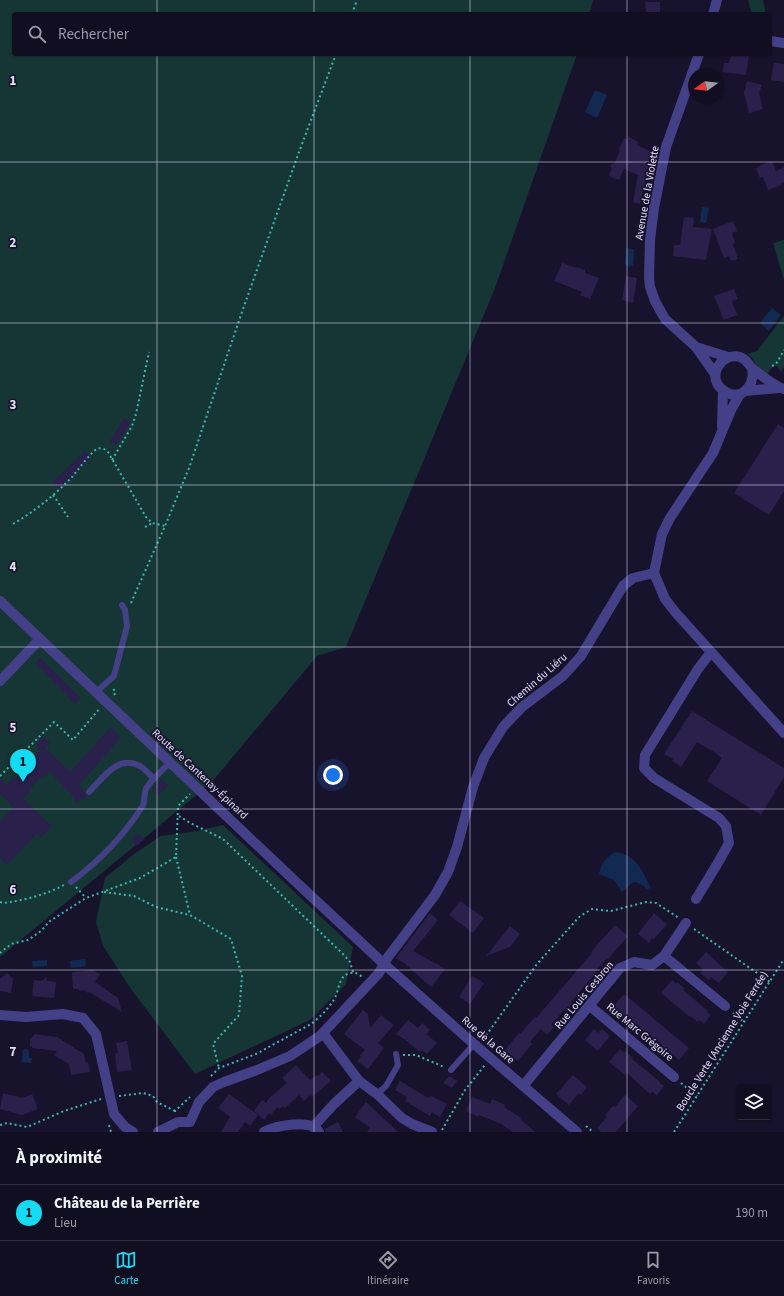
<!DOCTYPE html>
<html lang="fr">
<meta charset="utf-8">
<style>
:root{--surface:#120e21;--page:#1b172a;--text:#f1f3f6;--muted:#9c9ca5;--line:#312e3f;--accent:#15daf4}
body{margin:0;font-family:"Source Sans 3",sans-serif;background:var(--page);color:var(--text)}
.controls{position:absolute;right:12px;bottom:12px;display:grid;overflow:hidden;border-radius:4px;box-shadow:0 1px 3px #0004}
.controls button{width:36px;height:36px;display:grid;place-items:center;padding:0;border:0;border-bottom:1px solid var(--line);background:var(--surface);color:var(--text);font:20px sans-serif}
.compass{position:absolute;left:688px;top:68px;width:36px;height:36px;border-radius:50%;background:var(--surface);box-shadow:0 1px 3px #0004;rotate:255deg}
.you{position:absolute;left:333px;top:775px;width:14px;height:14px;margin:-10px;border:3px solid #fff;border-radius:50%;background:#1a73e8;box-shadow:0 0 0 6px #1a73e833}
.badge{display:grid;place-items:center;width:26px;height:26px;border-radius:50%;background:var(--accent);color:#111;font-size:13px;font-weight:700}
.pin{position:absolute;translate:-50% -33px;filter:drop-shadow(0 1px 2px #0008)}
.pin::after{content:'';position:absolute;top:21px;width:14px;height:12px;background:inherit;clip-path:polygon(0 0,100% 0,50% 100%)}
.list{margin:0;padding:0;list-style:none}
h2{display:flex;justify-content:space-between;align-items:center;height:52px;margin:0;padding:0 16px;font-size:17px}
h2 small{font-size:13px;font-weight:400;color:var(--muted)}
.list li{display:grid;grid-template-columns:26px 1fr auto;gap:12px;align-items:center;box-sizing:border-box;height:56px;padding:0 16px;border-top:1px solid var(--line)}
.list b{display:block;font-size:15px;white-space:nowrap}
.list p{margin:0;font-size:13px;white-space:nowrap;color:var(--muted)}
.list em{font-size:13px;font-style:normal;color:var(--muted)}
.icon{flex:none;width:22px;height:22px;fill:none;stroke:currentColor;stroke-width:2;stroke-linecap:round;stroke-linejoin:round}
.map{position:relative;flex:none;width:784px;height:1132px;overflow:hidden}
.search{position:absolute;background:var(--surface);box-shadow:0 1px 3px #0004;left:12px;right:12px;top:12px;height:44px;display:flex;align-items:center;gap:10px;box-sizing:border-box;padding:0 14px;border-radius:4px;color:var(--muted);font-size:15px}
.sheet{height:108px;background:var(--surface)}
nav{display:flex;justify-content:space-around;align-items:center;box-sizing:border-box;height:56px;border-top:1px solid var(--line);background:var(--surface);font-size:11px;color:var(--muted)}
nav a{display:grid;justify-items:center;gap:2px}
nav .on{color:var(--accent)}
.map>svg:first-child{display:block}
</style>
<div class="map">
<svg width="784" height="1132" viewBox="0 0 784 1132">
<rect width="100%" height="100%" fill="#18132c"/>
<g fill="#163635">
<path d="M0,0H593L589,14H14V54H577L495,288L346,647L317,656L211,783L0,957Z"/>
<path d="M748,0H763L766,14H752Z"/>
<path d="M784,240V280L773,243Z"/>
<path d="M784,316V367L781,372L777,366L772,367L767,374L758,368L752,358L747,354L757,351Z"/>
<path d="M223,825L353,947L346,984L310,1020L195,1074L131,989L103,946L96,922L105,878L134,854L161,836L197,831Z"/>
</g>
<g fill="#122951">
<path d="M595,90L607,95L597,118L585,112Z"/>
<path d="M702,207L709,208L706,223L700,222Z"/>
<path d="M626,248L634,249L633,265L629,267L625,265Z"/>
<path d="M772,308L781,315L769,331L760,323Z"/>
<path d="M615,852C637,855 642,871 651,888L647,889L639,883L634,882L628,886L622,892L614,880L599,874C601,864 606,857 615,852Z"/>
<path d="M85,959L86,966L71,968L70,961Z"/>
<path d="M47,960V966L33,967L32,961Z"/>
<path d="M23,1049L29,1050V1058H32L31,1063L22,1062Z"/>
</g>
<g fill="#29204c">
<path d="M645,2H660V12H659V14H646Z"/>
<path d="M735,54H749L746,75L723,72L724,63H729L731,56H735Z"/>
<path d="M774,63L784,64V82L771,80Z"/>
<path d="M747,81L762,85L759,93L763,109L749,113L744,93Z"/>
<path d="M629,137L638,142L637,145L652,152L640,204L633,202L638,175L624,169L619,180L611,177V176L609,175L612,169L610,165L615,163L620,150L619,149L624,138L627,139Z"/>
<path d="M772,161L776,171L784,167V182L781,183V185L768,190L763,177L760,178L756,168L760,167L759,166Z"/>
<path d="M684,217L694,218L693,227L712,229L706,260L673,256L674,245H680Z"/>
<path d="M733,221L737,231L732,233L735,243L733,244L738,259L731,261L729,256L724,258L713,229Z"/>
<path d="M562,263L576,268L577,267L585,270V273L599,278L590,299L580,295L582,292L554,281Z"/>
<path d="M626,276L637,278L633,303L622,300Z"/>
<path d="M734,289L738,299L732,301L737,315L724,320L714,296Z"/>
<path d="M124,418L131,423L116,446L110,441Z"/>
<path d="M778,424L784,428V491L769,515L734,493Z"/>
<path d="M85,451L91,458L59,489L52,483Z"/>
<path d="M40,657L81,698L75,704L35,663Z"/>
<path d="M692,711L784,768V777L761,815L707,781L722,758L714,752L697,742L681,767L672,761L673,759L664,754Z"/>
<path d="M111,727L121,738L80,784L87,797L76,803L69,791L67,792L50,771L44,778L42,776L29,791L30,792L23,799L52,826L41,838L37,834L7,865L0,858V821L13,808L11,804L0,794V778L7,785L14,777L16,779L37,757L35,756L40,751L35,745L43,736L50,743L46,748L70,772Z"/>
<path d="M162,779L168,785L159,795L153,789Z"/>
<path d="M138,834L144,839L137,846L131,840Z"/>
<path d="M460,901L484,918L473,933L449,915Z"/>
<path d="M430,913L438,920L413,951L437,964L445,969L431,987L404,963L396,958Z"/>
<path d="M654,913L667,924L654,939L652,938L649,943L638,934Z"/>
<path d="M615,925L628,936L608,959L607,958L595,972L596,973L571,1002L572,1004L569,1007L566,1011L564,1010L551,1025L554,1027L547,1035L541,1029L530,1042L532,1044L526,1051L518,1061L516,1060L505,1050L519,1033L520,1034L535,1017L536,1018L562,988L592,953L591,952Z"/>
<path d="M510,926L520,934L510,947L486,956Z"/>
<path d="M706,952L728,972L719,983L711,977L709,980L700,973L703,970L696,963Z"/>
<path d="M93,970L100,974L95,982L118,998L122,1012L89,992L88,993L84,990L79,991V989H73L72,972Z"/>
<path d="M7,973L13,979L11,993L0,991V979Z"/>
<path d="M472,976L484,983L470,1004L459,997Z"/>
<path d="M46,977L47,981L56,982L54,998L32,996L34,980L42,981Z"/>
<path d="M672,980L676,984L677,982L685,989L683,990L708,1011L707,1012L711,1015L704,1024L699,1020L698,1022L690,1016V1017L661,993Z"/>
<path d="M624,994L689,1048L679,1060L672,1054L669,1057L661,1049L663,1046L650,1035L649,1037L645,1033L643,1035L636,1028L637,1027L625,1017L624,1018L616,1011L617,1010L613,1007Z"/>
<path d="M363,1010L368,1014L370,1028L381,1015L394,1025L378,1043L384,1048L368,1069L357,1061L361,1057L359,1056L365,1050L344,1034Z"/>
<path d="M408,1020L418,1028L422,1023L430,1030L426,1034L437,1043L427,1054L422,1050L420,1052L407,1041L396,1034Z"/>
<path d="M594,1029L598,1033L602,1029L610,1036L598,1051L585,1040Z"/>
<path d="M35,1034L57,1037L84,1054L86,1063L88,1062L90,1072L71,1075L69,1064L54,1055L57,1051L32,1048V1046H30V1040Z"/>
<path d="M127,1041L132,1070L117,1072L115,1054L118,1053L116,1043Z"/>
<path d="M620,1049L624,1053L625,1051L633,1058L632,1059L660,1082V1083L664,1086L657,1095L652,1092L650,1094L627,1073L625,1075L609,1062Z"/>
<path d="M296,1065L310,1080L317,1075L318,1076L322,1072L331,1081L312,1097L310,1095L304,1101L299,1095L285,1108L283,1106L279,1109L277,1107L271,1115L269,1113L264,1120L254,1111L262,1100L266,1103L269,1098L287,1083L282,1078Z"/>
<path d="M573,1075L587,1087L581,1095L579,1093L569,1105L556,1094Z"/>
<path d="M450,1076L457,1081L452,1088L443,1083Z"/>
<path d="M400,1081L428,1098L431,1096L447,1104L440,1117L432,1112L430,1116L405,1101L407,1097L395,1090Z"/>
<path d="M3,1093L22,1098L32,1094L38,1109L22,1115L0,1109Z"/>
<path d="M229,1094L258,1115L250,1126L245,1122L238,1132H221L230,1117L218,1108Z"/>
<path d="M625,1095L638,1106L616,1132H601L597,1128L607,1117L605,1115L613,1106L615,1107Z"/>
<path d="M472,1097L490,1104L492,1099L505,1105L504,1107L521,1118L520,1119L535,1132H513L501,1124L479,1115L478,1117L466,1111Z"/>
<path d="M366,1102L398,1132H367L370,1128L355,1117Z"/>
<path d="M338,1122L343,1132H325V1129Z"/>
</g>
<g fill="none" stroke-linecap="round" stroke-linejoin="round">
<g stroke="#37b9b3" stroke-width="2" stroke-dasharray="2 3" stroke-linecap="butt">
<path d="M352,14L357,0"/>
<path d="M772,366L776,364L784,350"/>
<path d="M112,460L132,426L136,414L149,352"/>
<path d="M53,495L68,517"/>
<path d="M13,524C35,511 55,495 72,477C77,471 92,451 97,449C101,447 105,449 108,452L146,517L152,523L165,526"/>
<path d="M145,527L152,523"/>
<path d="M131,603L165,526L189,468L243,309L299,152L336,54"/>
<path d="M115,695L113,691L116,687"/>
<path d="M0,776L54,722L73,740L100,708"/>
<path d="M179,816C192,825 208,831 223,839L344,955L350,962L353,972"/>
<path d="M176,857L190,915L231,939L242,976L239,1015L213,1044L219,1068"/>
<path d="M76,887L86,898"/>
<path d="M104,892L134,896L156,907L190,915"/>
<path d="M0,902L4,903C25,900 45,895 64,885"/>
<path d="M694,929L770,982"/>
<path d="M0,953L11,944L28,940L41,931L50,921L86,898L140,878L176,857L178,806L190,794"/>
<path d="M733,1013L744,1022"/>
<path d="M485,1040V1037L537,964L580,916L592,909L611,911L646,902L656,903L679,918"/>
<path d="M403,1055H416L444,1067"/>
<path d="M211,1076L219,1068L256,1054L311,1024C319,1018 328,1009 333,1001C340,992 337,975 351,973C355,972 359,974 362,977"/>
<path d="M681,1083L697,1096"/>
<path d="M119,1096L143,1093L153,1096L157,1102L175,1111"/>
<path d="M175,1112V1111L190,1097"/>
<path d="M0,1125L7,1123L27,1127L64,1111L101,1099"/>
<path d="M109,1125L111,1132"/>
<path d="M586,1126L593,1132"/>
<path d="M442,1130L465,1090L485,1065"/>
<path d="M674,1132L784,959"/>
</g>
<g stroke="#444088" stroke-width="6">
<path d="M96,692L114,676L127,626L125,610L122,605"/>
<path d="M89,792C103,778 118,754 140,766C145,769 150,775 154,779"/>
<path d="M71,882C98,862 124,835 142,807C146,801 143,793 147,787C153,778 163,770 170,762"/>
<path d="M451,1070L474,1044"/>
<path d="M377,1094L386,1086L398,1065L396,1054"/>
</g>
<g stroke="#444088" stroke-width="10">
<path d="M770,41L784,43"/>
<path d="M654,573L665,599L676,613L784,733"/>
<path d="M0,601L296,882L384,964L379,973L320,1036L290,1056L257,1070L224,1082L213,1087L199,1102L190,1122H178L158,1132"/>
<path d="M0,681L40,639"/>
<path d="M696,899L719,861L729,843L726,826L719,818L654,778L644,768L645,755L698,669L711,652"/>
<path d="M664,956L725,1006"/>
<path d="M590,1006L674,1077"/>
<path d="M0,1015L26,1017L63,1014L83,1018L96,1034L114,1114L125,1127L133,1132"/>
<path d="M323,1033L359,1081L377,1094L402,1118L412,1124L432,1132"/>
<path d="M523,1086L620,968L634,962L652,965L664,956L686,923"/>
<path d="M313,1127L334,1104L359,1081"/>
<path d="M264,1132C275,1126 312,1118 319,1132"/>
</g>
<g stroke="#444088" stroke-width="10">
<path d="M713,14L717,0"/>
<path d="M699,54L666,147L654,208L650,240L649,278L650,287L655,301L665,319L696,347L715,374"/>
<path d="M696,347L728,357"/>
<path d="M752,368C756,387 739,403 723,390C706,378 720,352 740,357C747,359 748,365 753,369C760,375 775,386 784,389"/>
<path d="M745,391L779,388"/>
<path d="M722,427L723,390"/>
<path d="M577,1132L467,1038L384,964L388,957L435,895L448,872L457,847L473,787L484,758L503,727L522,707L563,676L581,656L623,586L633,578L654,573L662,534L670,518L713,453L731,410L740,394"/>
</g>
</g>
<path fill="none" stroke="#e3dffe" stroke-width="1" stroke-opacity="0.55" d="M157,0V14M314,0V14M470,0V14M627,0V14M157,54V1132M314,54V1132M470,54V1132M627,54V1132M0,162H784M0,323H784M0,485H784M0,647H784M0,809H784M0,970H784"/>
<g text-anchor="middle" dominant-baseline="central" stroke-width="3.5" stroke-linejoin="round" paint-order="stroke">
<g font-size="11" fill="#e3dffe" stroke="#18132c">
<text transform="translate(647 193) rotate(-80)">Avenue de la Violette</text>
<text transform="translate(537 680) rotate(-41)">Chemin du Liéru</text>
<text transform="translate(200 774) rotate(43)">Route de Cantenay-Épinard</text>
<text transform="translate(584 995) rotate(-50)">Rue Louis Cesbron</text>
<text transform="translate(640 1032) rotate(40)">Rue Marc Grégoire</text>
<text transform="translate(488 1040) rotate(41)">Rue de la Gare</text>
<text transform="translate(722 1041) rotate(-58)">Boucle Verte (Ancienne Voie Ferrée)</text>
</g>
</g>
<g font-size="13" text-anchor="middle" font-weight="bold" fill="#e3dffe" stroke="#18132c" stroke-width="3.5" stroke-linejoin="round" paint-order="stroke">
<text x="13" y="85">1</text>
<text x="13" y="247">2</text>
<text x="13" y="409">3</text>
<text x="13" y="571">4</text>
<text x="13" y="732">5</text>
<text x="13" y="894">6</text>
<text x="13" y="1056">7</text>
</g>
</svg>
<div class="controls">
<button><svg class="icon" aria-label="layers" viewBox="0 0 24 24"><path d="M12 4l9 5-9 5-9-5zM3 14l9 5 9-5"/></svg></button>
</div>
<svg class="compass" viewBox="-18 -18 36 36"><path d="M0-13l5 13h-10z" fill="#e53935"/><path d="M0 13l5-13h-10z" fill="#9c9ca5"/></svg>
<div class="you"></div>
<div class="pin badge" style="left:23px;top:782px">1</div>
<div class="search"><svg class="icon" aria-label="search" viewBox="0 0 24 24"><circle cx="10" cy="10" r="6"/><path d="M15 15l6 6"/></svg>Rechercher</div>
</div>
<section class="sheet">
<h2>À proximité<small></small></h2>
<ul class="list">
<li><span class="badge">1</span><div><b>Château de la Perrière</b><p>Lieu</p></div><em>190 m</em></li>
</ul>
</section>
<nav>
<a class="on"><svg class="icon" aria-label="map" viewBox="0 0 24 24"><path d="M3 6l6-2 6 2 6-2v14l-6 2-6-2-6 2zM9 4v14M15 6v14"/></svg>Carte</a>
<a><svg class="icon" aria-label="directions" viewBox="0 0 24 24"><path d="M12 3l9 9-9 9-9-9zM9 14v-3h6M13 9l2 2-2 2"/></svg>Itinéraire</a>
<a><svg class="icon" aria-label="saved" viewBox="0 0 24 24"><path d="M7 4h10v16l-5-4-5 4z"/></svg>Favoris</a>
</nav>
